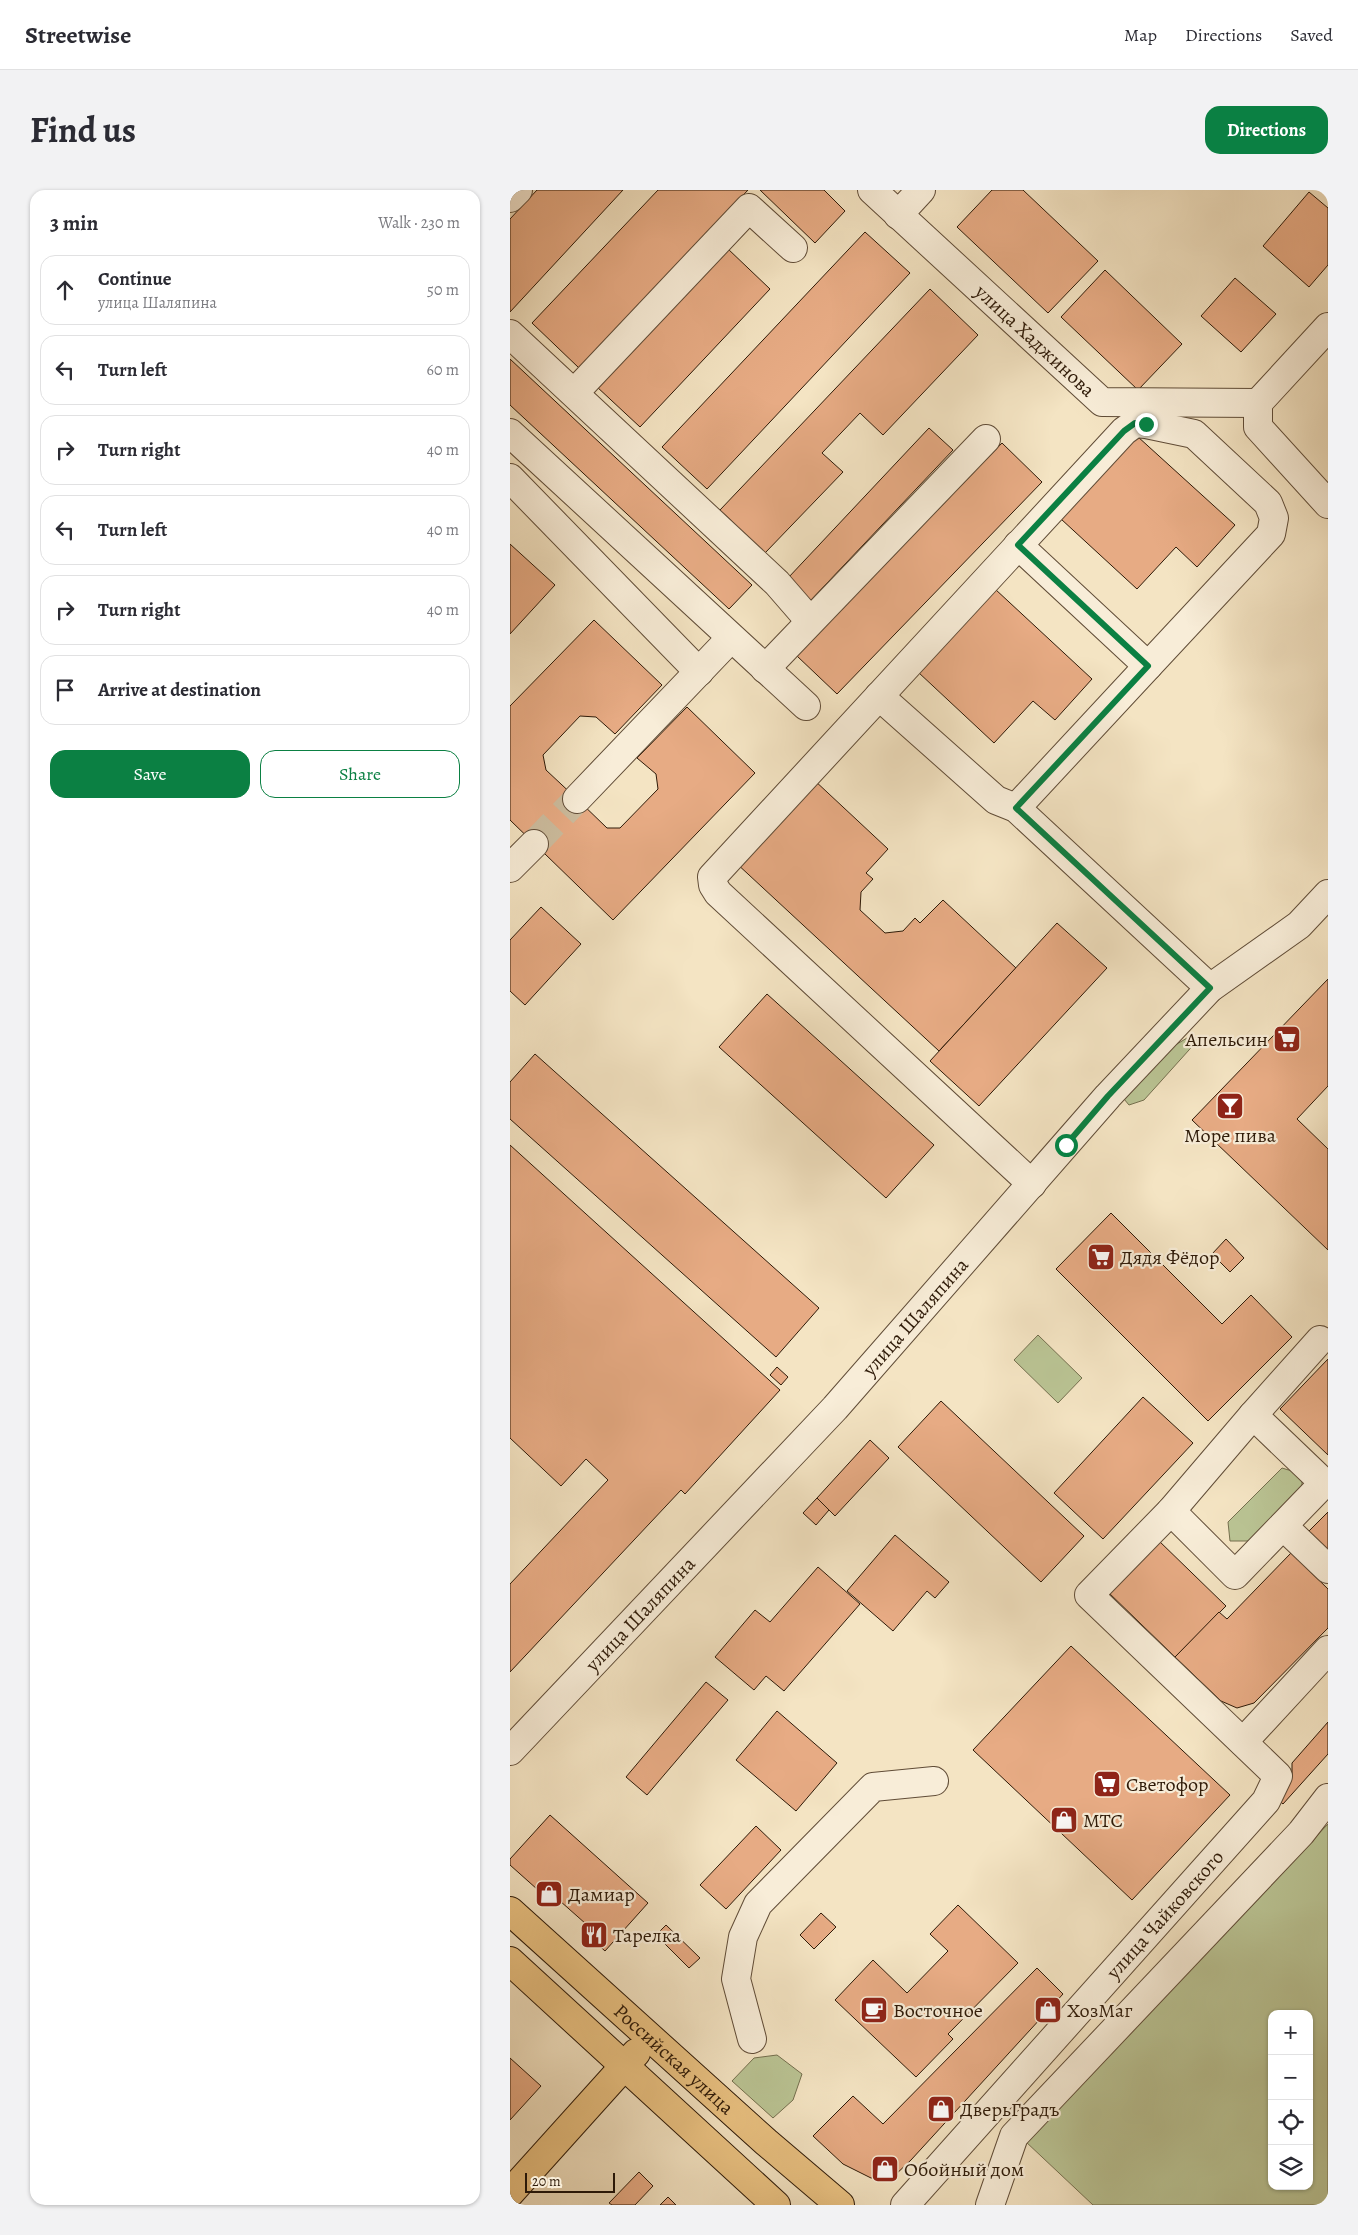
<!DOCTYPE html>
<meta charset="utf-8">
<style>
:root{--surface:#fff;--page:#f2f2f3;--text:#2b2b33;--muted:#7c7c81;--line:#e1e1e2;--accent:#0b8043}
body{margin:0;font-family:Alegreya,serif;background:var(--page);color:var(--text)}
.controls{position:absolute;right:15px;bottom:15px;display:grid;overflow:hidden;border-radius:10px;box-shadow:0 1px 4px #0004}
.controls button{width:45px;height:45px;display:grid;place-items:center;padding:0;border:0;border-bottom:1px solid var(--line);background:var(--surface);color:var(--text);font:25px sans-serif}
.scale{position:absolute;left:15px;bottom:12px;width:90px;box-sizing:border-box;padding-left:5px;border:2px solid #2e1a08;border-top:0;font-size:14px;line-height:18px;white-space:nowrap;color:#2e1a08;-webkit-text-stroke:4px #f8edd8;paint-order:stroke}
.stop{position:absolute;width:15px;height:15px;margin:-11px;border:4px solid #0b8043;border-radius:50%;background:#fff}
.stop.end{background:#0b8043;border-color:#fff;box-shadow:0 1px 5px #0008}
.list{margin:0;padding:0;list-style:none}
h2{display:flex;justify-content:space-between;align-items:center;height:65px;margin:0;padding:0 20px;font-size:21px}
h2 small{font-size:16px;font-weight:400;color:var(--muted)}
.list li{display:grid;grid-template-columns:32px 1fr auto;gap:15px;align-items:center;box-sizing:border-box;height:70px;margin:0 10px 10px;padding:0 10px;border:1px solid var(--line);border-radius:15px}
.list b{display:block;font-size:19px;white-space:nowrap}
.list p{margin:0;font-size:16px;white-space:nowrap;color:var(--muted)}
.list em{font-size:16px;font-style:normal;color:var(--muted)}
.actions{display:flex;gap:10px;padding:15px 20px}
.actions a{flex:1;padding:11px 0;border:1px solid var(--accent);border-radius:15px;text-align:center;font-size:18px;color:var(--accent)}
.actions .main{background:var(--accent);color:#fff}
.icon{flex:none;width:28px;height:28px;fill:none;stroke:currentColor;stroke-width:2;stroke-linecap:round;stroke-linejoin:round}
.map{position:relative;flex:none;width:818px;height:2015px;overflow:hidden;border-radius:15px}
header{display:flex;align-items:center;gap:30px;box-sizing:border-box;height:70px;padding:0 25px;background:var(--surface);border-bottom:1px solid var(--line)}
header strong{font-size:24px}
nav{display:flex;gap:28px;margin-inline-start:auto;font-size:18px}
.intro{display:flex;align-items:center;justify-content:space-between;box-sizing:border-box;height:120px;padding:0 30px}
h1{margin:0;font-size:35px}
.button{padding:12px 22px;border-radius:15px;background:var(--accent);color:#fff;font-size:18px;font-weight:700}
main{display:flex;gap:30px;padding:0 30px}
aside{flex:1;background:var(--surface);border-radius:15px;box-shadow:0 1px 4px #0004}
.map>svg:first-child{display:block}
</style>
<header>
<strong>Streetwise</strong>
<nav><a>Map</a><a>Directions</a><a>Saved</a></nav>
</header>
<div class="intro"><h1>Find us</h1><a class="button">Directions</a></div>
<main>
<aside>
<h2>3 min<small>Walk · 230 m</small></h2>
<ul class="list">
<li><svg class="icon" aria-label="ahead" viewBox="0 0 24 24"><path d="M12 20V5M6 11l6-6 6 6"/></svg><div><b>Continue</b><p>улица Шаляпина</p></div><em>50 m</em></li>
<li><svg class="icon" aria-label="left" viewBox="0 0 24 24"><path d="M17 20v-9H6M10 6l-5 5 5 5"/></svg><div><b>Turn left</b></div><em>60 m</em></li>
<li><svg class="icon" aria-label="right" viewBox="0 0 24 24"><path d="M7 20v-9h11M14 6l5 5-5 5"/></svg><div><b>Turn right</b></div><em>40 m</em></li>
<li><svg class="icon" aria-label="left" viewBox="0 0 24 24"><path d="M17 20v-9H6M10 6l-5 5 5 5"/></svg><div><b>Turn left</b></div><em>40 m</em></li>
<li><svg class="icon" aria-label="right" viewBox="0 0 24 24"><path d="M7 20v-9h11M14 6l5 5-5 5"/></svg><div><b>Turn right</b></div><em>40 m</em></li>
<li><svg class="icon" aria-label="arrive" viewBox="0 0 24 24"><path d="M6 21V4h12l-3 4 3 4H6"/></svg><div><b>Arrive at destination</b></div></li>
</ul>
<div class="actions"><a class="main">Save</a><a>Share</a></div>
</aside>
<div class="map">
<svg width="818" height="2015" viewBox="0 0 818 2015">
<rect width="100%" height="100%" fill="#f4e4c3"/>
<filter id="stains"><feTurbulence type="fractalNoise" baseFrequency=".004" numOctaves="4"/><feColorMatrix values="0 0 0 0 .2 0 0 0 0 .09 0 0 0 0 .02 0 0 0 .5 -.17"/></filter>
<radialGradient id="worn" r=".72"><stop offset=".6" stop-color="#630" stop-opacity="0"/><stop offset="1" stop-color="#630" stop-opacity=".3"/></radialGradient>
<g fill="#bac494" stroke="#746f4e" fill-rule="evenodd">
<path d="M682,845L688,850L634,910L619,915L614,909V903L667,854Z"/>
<path d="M528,1145L572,1188L548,1213L504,1170Z"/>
<path d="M772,1278L792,1284V1300L741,1351H720L718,1332Z"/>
<path d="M818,1634V2015H583L515,1951ZM762,1824H799V1996H762Z"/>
<path d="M267,1865L292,1884L283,1910L263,1928L222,1891L244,1868Z"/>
</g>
<g fill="#e7ab84" stroke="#2e1a08">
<path d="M27,0H113L0,122V29Z"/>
<path d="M148,0H238L69,178L22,133Z"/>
<path d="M250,0H314L335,21L305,53Z"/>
<path d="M482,0H513L588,71L538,123L447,37Z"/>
<path d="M799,2L818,18V75L799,97L753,56Z"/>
<path d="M355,42L400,83L197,299L152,257Z"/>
<path d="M217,58L260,99L130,237L86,196Z"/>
<path d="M595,80L672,154L628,200L551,127Z"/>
<path d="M725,88L766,124L731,162L691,126Z"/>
<path d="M420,99L468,145L373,245L350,223L312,263L333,282L255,363L210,320Z"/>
<path d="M0,169L242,395L219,419L0,215Z"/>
<path d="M419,238L443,260L301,410L278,388Z"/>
<path d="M627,246L725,335L687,377L666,357L627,399L551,329Z"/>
<path d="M492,253L532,292L327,504L287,466Z"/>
<path d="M0,354L45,395L0,444Z"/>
<path d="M485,399L582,489L545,530L523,511L484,553L408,482Z"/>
<path d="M84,430L152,495L105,544L86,527L70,526L33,565L36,580L67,609L97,638H110L148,599L146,584L127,568L177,517L245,583L103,730L0,630V516Z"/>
<path d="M303,589L378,659L356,683L363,689L351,702L350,720L375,743L393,741L405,728L410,733L433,710L506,778L429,861L225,672Z"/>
<path d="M31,717L71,754L15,815L0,801V750Z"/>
<path d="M547,733L597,778L469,916L420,871Z"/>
<path d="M818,789V896L787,929L818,959V1060L682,930Z"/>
<path d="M257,804L424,955L376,1008L209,857Z"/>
<path d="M25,864L309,1118L266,1167L0,929V892Z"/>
<path d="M0,955L270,1200L175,1304L171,1300L0,1482V1394L98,1290L76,1269L51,1296L0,1248Z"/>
<path d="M601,1023L712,1134L741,1105L782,1147L698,1231L546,1079Z"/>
<path d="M716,1049L734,1068L720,1082L702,1064Z"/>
<path d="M818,1169V1265L770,1219Z"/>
<path d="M267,1177L278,1187L271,1195L260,1185Z"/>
<path d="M633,1207L683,1253L593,1349L544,1303Z"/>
<path d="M431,1211L574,1346L531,1392L388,1257Z"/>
<path d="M360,1250L379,1268L325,1326L307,1308Z"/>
<path d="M307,1308L319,1320L306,1335L293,1323Z"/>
<path d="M818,1322V1361L798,1342Z"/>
<path d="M385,1345L439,1392L425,1408L417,1401L383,1441L337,1401Z"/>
<path d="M647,1349L716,1416L665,1467L597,1401Z"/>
<path d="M781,1363L818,1399V1438L744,1513L727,1518L711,1511L665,1467L709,1422L717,1429Z"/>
<path d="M308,1377L350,1414L274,1501L256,1486L244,1500L205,1467L245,1420L260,1432Z"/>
<path d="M561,1456L720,1605L622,1710L463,1560Z"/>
<path d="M196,1492L218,1510L137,1605L116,1587Z"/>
<path d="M267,1521L327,1573L286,1621L226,1570Z"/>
<path d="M818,1532V1564L773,1614L765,1607L782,1586V1573Z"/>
<path d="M40,1625L138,1713L95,1761L71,1739L76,1734L50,1711L46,1716L0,1675V1669Z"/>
<path d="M246,1636L271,1660L216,1719L190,1695Z"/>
<path d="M448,1715L508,1773L438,1844L443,1849L406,1887L325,1810L363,1770L397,1803L438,1761L420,1744Z"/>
<path d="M311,1723L326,1737L304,1759L290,1745Z"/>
<path d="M156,1735L190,1768L179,1778L146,1745Z"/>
<path d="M527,1778L553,1804L401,1970L383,1987L361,1988L333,1974L303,1946L343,1906L373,1934Z"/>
<path d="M0,1868L31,1896L0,1930Z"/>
<path d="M129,1982L143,1996L125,2015H102L99,2013Z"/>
<path d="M158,2007L166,2015H150Z"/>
</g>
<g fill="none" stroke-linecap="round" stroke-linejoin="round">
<path stroke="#ccbc9e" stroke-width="28" stroke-dasharray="28 14" stroke-linecap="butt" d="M24,654L67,609"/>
<g stroke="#604c37" stroke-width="30">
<g id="minor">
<path id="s1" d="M362,0L592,212L748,213"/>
<path d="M0,8L8,0"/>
<path d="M388,25L411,0"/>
<path d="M0,144L267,393L300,431"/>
<path d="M65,202L239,18L283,58"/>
<path d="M748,213V237L818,314"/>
<path d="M748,213L818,137"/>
<path d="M0,243L296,516"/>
<path d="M0,288L189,482"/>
<path d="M255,479L476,249"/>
<path d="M369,506L486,610L506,618L700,798"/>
<path d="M67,609L221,448"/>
<path d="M506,618L638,476L508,355"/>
<path d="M0,678L24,654"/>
<path d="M522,994L208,703L203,695L202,687L614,241L625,233L636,234L684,244L758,313L764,328L761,344L638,476"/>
<path d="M661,1321L725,1385L814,1293L743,1225"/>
<path d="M773,1336L818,1379"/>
<path d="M733,1552L818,1460"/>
<path id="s2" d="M0,1561L325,1218L598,906L700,798L789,735L818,704"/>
<path d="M242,1849L226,1789L233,1747L248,1714L363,1597L424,1591"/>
<path id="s3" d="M395,2015L756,1611L768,1586L579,1405L661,1321L743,1225L810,1150"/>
<path d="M480,2015L504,1946L791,1643L818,1608"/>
</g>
</g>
<g stroke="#2e1a08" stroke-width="30">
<g id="major">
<path id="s4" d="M0,1721L256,1952L330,2015"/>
<path d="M0,1771L266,2015"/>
<path d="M0,2003L126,1863"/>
</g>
</g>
<use href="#minor" stroke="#f8edd8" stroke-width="28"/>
<use href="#major" stroke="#eac282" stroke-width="28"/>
</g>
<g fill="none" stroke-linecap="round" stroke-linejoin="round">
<path stroke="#0b8043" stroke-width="6" d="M556,955L598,906L700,798L506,618L638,476L508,355L614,241L625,233L636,234"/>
</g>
<defs>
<g id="supermarket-square" transform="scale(1.4375)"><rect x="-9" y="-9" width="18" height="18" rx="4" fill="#8f2418" stroke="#f8edd8"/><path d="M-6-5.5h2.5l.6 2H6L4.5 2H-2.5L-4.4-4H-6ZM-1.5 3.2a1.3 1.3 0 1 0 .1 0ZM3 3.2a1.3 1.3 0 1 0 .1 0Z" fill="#fff"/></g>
<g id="bar-square" transform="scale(1.4375)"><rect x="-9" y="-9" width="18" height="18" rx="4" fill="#8f2418" stroke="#f8edd8"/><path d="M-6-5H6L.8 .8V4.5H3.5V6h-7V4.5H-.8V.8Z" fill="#fff"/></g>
<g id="shop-square" transform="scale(1.4375)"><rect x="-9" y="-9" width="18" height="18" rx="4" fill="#8f2418" stroke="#f8edd8"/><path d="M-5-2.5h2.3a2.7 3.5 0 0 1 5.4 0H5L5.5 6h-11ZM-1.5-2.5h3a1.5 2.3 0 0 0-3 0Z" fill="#fff"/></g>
<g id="restaurant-square" transform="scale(1.4375)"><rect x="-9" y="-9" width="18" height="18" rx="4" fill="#8f2418" stroke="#f8edd8"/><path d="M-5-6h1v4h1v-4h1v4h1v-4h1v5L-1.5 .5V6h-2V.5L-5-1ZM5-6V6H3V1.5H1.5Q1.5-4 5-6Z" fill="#fff"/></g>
<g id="cafe-square" transform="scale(1.4375)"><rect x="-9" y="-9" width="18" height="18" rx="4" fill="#8f2418" stroke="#f8edd8"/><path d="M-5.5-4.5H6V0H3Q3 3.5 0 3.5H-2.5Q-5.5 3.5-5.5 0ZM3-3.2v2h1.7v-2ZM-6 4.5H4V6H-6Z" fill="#fff"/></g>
</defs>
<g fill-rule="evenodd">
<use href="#supermarket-square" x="777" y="849"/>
<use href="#bar-square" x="720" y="916"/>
<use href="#supermarket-square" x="591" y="1067"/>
<use href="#supermarket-square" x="597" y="1594"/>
<use href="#shop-square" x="554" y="1630"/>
<use href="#shop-square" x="39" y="1704"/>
<use href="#restaurant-square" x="84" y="1745"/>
<use href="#cafe-square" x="364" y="1820"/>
<use href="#shop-square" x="538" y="1820"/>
<use href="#shop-square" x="431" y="1919"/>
<use href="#shop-square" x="375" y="1979"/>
</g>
<g text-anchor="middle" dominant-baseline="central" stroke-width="4.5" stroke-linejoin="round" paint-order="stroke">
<g font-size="20" fill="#2e1a08" stroke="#f8edd8">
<text stroke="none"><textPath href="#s1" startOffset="222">улица Хаджинова</textPath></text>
<text stroke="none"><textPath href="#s2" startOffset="594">улица Шаляпина</textPath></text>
<text stroke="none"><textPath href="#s2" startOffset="189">улица Шаляпина</textPath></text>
<text stroke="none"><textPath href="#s3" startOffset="390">улица Чайковского</textPath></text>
<text stroke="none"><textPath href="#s4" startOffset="221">Российская улица</textPath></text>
</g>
<g font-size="20" fill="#2e1a08" stroke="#f8edd8" text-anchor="start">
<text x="758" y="849" text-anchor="end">Апельсин</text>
<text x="720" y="945" text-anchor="middle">Море пива</text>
<text x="610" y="1067">Дядя Фёдор</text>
<text x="616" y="1594">Светофор</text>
<text x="573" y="1630">МТС</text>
<text x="58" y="1704">Дамиар</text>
<text x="103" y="1745">Тарелка</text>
<text x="383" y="1820">Восточное</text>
<text x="557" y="1820">ХозМаг</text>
<text x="450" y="1919">ДверьГрадъ</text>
<text x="394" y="1979">Обойный дом</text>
</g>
</g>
<rect width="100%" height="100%" filter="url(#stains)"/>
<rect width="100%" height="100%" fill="url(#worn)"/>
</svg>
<div class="controls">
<button>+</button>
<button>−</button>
<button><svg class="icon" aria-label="locate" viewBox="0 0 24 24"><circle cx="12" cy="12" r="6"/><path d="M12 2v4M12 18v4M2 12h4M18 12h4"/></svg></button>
<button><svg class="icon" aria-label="layers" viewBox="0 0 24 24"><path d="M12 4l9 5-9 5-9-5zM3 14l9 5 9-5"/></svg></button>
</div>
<div class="scale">20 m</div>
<div class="stop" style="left:556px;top:955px"></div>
<div class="stop end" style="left:636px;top:234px"></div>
</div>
</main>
